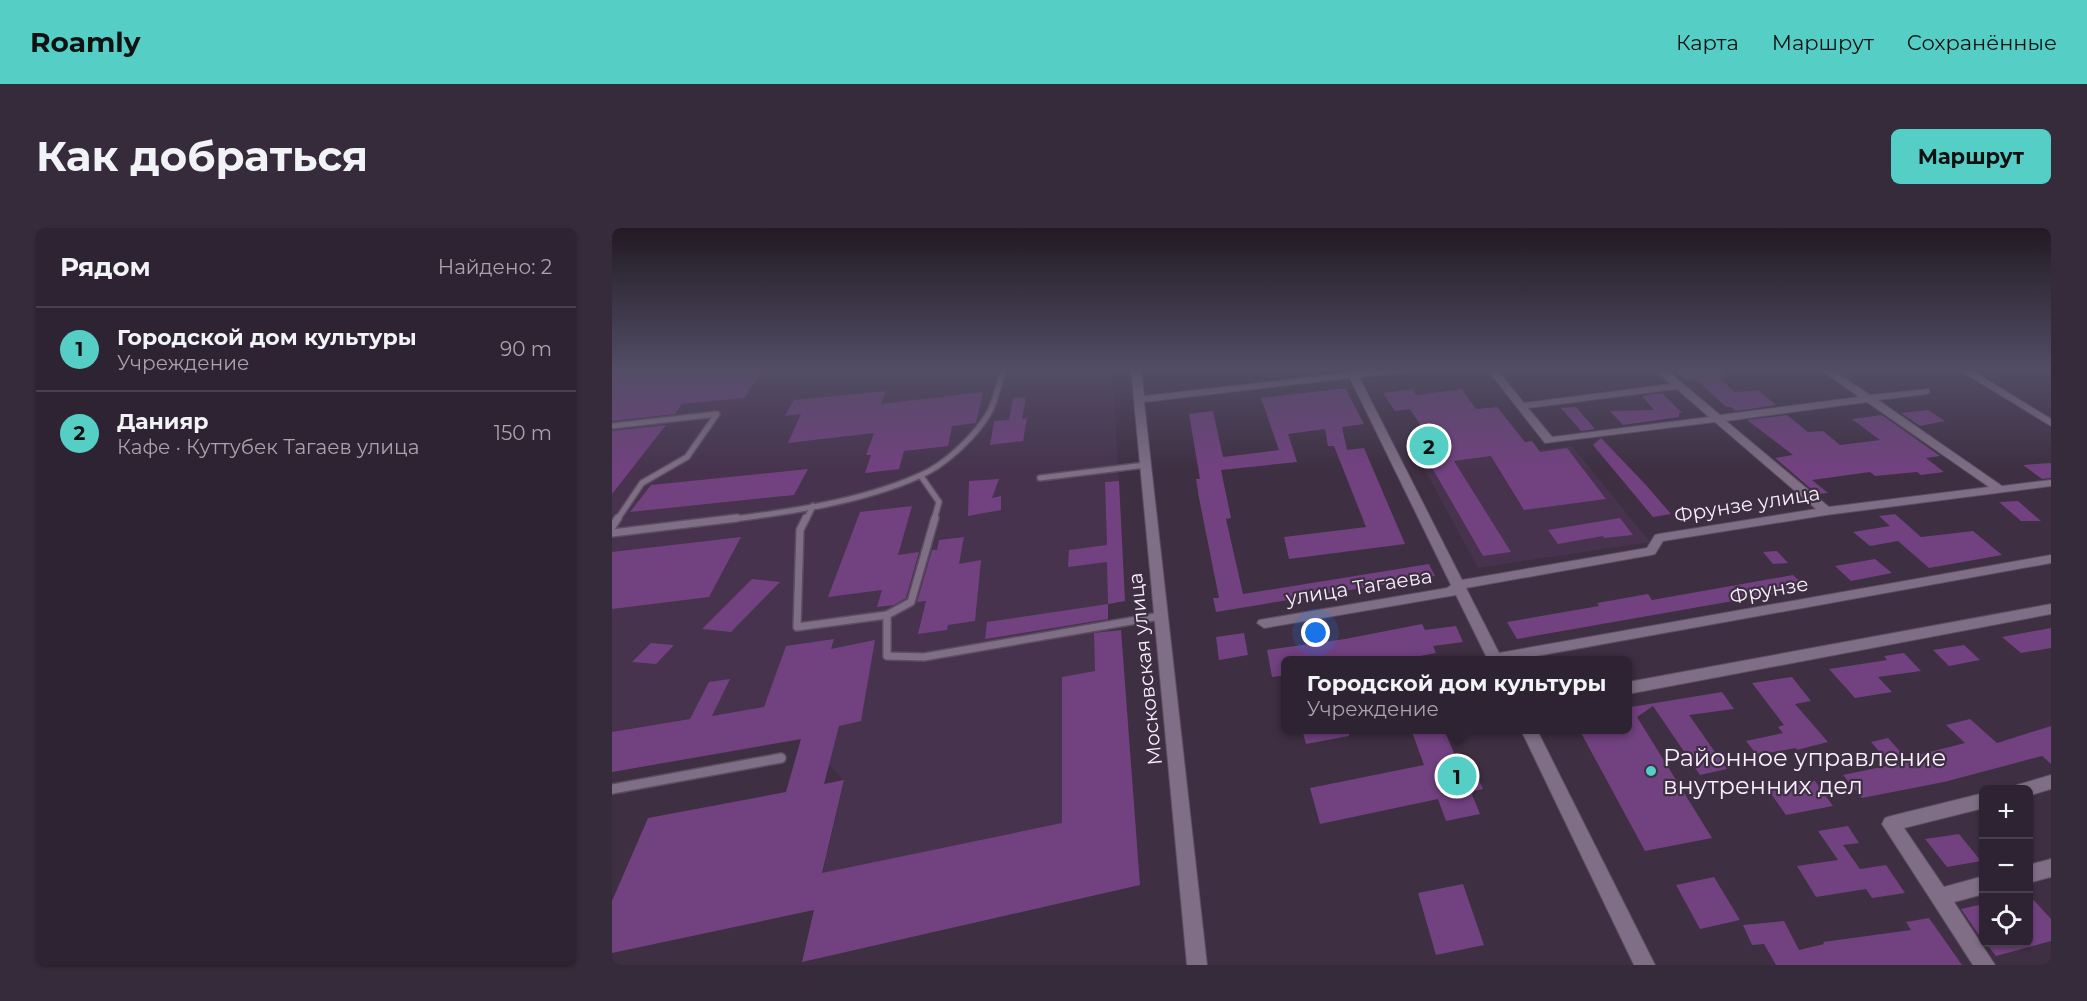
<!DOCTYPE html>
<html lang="ru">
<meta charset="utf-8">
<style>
:root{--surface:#2e2332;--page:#362b3a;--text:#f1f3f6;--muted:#a7a4ac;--line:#49404d;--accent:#55cec6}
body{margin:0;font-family:Montserrat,sans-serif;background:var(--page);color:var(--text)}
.controls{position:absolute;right:18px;bottom:18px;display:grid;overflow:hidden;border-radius:9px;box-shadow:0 2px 4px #0004}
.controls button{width:54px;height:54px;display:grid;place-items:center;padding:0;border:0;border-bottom:2px solid var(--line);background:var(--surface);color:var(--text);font:30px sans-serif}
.you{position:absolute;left:704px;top:405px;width:21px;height:21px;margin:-15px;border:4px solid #fff;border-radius:50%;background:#1a73e8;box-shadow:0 0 0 9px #1a73e833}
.badge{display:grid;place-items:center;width:39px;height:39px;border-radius:50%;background:var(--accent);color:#111;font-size:20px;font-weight:700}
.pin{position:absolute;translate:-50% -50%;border:3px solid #fff;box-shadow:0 2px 6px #0006}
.popup{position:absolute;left:669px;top:428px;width:351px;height:78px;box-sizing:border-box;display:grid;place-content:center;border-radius:9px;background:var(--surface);filter:drop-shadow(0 2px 4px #0005);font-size:20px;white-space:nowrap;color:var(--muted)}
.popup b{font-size:22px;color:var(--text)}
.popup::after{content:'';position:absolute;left:50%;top:100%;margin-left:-12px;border:12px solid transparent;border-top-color:var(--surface)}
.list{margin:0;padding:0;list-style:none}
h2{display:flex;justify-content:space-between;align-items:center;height:78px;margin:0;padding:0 24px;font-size:26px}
h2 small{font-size:20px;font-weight:400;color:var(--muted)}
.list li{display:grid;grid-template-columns:39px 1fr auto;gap:18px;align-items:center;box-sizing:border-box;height:84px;padding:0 24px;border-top:2px solid var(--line)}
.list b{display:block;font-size:22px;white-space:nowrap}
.list p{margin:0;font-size:20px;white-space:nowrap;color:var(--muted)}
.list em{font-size:20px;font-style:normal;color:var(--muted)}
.icon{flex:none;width:33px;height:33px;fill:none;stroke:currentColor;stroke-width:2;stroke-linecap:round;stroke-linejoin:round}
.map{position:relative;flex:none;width:1439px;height:737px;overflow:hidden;border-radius:9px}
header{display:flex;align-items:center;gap:36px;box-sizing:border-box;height:84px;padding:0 30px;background:var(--accent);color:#111}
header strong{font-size:28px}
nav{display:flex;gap:33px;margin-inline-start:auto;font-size:21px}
.intro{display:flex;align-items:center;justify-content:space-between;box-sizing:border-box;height:144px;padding:0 36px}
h1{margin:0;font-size:42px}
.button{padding:15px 27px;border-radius:9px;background:var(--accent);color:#111;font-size:21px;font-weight:700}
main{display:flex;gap:36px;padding:0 36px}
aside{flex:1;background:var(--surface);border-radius:9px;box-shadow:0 2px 4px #0004}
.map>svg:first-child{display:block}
</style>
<header>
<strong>Roamly</strong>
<nav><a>Карта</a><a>Маршрут</a><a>Сохранённые</a></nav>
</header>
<div class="intro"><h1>Как добраться</h1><a class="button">Маршрут</a></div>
<main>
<aside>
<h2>Рядом<small>Найдено: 2</small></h2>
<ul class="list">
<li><span class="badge">1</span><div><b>Городской дом культуры</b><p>Учреждение</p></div><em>90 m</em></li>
<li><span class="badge">2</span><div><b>Данияр</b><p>Кафе · Куттубек Тагаев улица</p></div><em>150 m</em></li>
</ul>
</aside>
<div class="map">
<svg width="1439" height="737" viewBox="0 0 1439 737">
<rect width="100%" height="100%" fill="#3e2f42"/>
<g fill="#47334d">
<path d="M0,140H501L513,373L496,376V393L497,403L509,402L528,657L190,734L232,553L192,511L0,544Z"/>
<path d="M960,218L1038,314L866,340L810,237Z"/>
</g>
<g fill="#724180">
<path d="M0,140H153L132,170L70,176L63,186L0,193Z"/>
<path d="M1061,140H1112V149H1106L1123,164L1146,162L1164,177L1124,183L1119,179H1114L1084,151L1074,152Z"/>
<path d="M733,160L752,196L730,199L735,222L752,220L793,316L677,331L672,309L754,299L722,218H716L713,201L676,206L685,234L609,242L619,290L614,291L631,366L817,336L823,348L604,384L601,370H607L587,270L584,251H588L577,186L601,183L611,229L667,222L649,170Z"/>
<path d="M801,161L804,167L850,161L864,181L885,179L913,214L920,213L928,224L955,220L994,271L912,282L879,228L842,233L899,324L871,328L804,212L817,210L798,181L783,183L771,165Z"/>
<path d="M274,163L269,176L371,164L364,195L340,198L336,218L292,223L287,241L253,245L259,227H254L262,205L176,215L189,186L173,188L182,172Z"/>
<path d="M1050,165L1070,185H1067V189L1011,197L998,183L1042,182L1030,168Z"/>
<path d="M414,169L410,191L415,190L411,213L378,217L382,193L397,192L401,170Z"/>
<path d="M964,179L983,201L969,203L949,180Z"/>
<path d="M1316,182L1333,193L1308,198L1289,185Z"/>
<path d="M1175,187L1196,204L1211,203L1228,217L1268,212L1240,191L1270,187L1328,228L1314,230L1332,244L1309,247L1305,244L1263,248L1258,244L1200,252L1216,265L1205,266L1163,230L1181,227L1135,192Z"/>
<path d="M54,197L0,266V203Z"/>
<path d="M989,210L1033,256L1059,286L1041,289L981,217Z"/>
<path d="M1439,235V250L1430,251L1411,237Z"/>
<path d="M196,241L182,267L18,284L39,257Z"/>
<path d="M387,251L380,270L389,268V282L356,288L357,253Z"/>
<path d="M507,253L513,373L496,376L495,334L456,339L457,322L495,317L493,254Z"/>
<path d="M1406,273L1429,293H1409L1387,274Z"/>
<path d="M300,278L286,327L307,324L294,370L282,377L265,379L270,362L216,369L248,284Z"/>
<path d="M1283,286L1309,309L1361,303L1390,327L1317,340L1286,313L1258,318L1241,304L1278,298L1267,288Z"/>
<path d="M1008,290L1021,307L992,310L991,308L946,316L936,302Z"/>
<path d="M129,309L97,369L0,381V324Z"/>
<path d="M352,309L347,336L369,332L363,393L336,397L335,402L306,406L314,373L305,374L320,322H325L327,312Z"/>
<path d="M1165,323L1176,335L1161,336L1151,324Z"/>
<path d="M1263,331L1280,345L1239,353L1223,338Z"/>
<path d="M1181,347L1195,360L905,411L895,394L987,378L985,375L1036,366L1040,372Z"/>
<path d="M140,351L168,354L119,404L90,401Z"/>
<path d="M496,376V391L373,411L375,394Z"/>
<path d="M810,396L813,402L844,398L851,414L821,418L824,425L786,432H674V447L660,449L655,422L733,411Z"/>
<path d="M1439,400V420L1409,425L1390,409Z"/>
<path d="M509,402L528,657L190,734L202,682L0,725V673L36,590L174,564L189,511L0,544V504L78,491L97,454L118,451L100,488L152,479L174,418L222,411L219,421L263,412L249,493L227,498L212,556L232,552L210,645L450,595V449L483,443L482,405Z"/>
<path d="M632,405L636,427L607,432L604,409Z"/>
<path d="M39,415L62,417L44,436L20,434Z"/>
<path d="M1352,417L1368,432L1337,438L1321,422Z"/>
<path d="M1292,425L1309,443L1266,449L1280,464L1243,470L1217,441L1275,432L1272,428Z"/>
<path d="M1180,449L1199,473L1183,476L1216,514L1185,522L1184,520L1145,527L1134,513L1171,505L1166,499L1172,497L1140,455Z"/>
<path d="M1110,464L1122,481L1077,487L1115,541L1088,547L1041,478L1025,489L1100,610L1033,623L967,501H1016V474L1019,479Z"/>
<path d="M1358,491L1385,515L1439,498V536L1430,528L1332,554L1250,570L1231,547L1279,537L1259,514L1276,510L1294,530L1353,515L1334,497Z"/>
<path d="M690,501H737V508L694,516Z"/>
<path d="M799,501H832L844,530L856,528L871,561L859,564L868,586L834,593L826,571L708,596L698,560L812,537Z"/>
<path d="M1203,553L1221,578L1174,587L1157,563Z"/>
<path d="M1236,598L1247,615L1231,617L1248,641L1274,637L1293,665L1260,670L1254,661L1204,669L1185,638L1226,632L1206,603Z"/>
<path d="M1347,606L1369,633L1335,639L1313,611Z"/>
<path d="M1102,649L1128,692L1088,701L1064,657Z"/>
<path d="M851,656L872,717L824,727L806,665Z"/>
<path d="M1416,666L1439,691V713L1384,728L1373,714H1416Z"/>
<path d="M1371,676V713L1349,681Z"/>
<path d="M1317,690L1350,737H1164L1152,716L1140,717L1131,697L1172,693L1187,722L1212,716L1211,714L1299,702L1294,694Z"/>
</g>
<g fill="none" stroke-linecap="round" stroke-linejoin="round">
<g stroke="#5b4e60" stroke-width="8">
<g id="lane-far2">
<path d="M0,198L105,186L75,229L30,255L5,292"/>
<path d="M309,248L327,274L322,292"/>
<path d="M428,250L533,237"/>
<path d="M114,292C177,284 249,274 307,248C332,238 365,207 378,183C385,170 386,154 393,140"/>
<path d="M194,292L201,278"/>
</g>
</g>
<g stroke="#5b4e60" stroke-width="10">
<g id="lane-far1">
<path d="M194,290L188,302L185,399L275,387V428L312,429L548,388"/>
<path d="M0,299L6,290"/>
<path d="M0,305L125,290"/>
<path d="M275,387L299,374L323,290"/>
</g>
</g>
<g stroke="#5b4e60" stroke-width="12">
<path id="lane" d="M0,561L169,530"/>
</g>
<g stroke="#5b4e60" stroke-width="2">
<g id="street">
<path d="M519,140H529L532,168L736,145L733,140H743L745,144L776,140H806L801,143L747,149L850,352L1035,320L1043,307L1047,306L1204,281L1103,194L933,215L874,140H884L912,175L1059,156L1041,140H1052L1108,187L1247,169L1207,140H1218L1258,167L1317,161V165L1314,166L1266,172L1390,258L1439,252V258L1214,287L1051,313L1043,326L1039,327L854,360L887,425L1439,327V335L903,432H876L844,367L652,400L645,395L647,392L835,360L839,357L738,150L532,174L595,737H575ZM1065,161L1097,189L940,209L916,180ZM1255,174L1377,259L1217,279L1114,193Z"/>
<path d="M1344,140H1356L1439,191V198Z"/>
<path d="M1439,376V386L1016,466V454Z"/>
<path d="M909,502H925L1043,737H1022Z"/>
<path d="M1439,547V561L1416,568V562H1403L1405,557Z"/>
<path d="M1372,565V580L1292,600L1332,659L1372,648V666L1342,674L1383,737H1361L1270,596L1273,590L1279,588Z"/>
<path d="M1439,631V649L1416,655V637Z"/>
</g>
</g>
<use href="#lane-far2" stroke="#7f6e85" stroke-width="5"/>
<use href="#lane-far1" stroke="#7f6e85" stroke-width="7"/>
<use href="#lane" stroke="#7f6e85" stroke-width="9"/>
<use href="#street" fill="#7f6e85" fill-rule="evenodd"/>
</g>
<linearGradient id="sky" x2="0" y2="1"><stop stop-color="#221a24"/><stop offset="0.58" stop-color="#524d65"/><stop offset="1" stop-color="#524d65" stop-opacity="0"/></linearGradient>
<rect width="1439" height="243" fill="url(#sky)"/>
<circle fill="#55cec6" stroke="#3e2f42" stroke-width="2" cx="1039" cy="543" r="6"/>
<g text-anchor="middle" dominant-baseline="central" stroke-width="4.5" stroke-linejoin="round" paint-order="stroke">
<g font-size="20" fill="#f9effc" stroke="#3e2f42">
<text transform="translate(1135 276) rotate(-9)">Фрунзе улица</text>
<text transform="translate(747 359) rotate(-9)">улица Тагаева</text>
<text transform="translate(1157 362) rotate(-10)">Фрунзе</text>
<text transform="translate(533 441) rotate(-96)">Московская улица</text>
</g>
<g font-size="24" fill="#f9effc" stroke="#3e2f42" text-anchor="start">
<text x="1051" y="529">Районное управление<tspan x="1051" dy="28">внутренних дел</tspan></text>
</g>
</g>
</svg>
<div class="controls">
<button>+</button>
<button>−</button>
<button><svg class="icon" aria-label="locate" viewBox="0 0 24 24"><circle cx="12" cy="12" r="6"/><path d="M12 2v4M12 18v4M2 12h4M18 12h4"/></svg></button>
</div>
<div class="you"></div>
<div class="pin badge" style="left:845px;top:548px">1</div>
<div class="popup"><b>Городской дом культуры</b>Учреждение</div>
<div class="pin badge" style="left:817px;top:218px">2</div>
</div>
</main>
